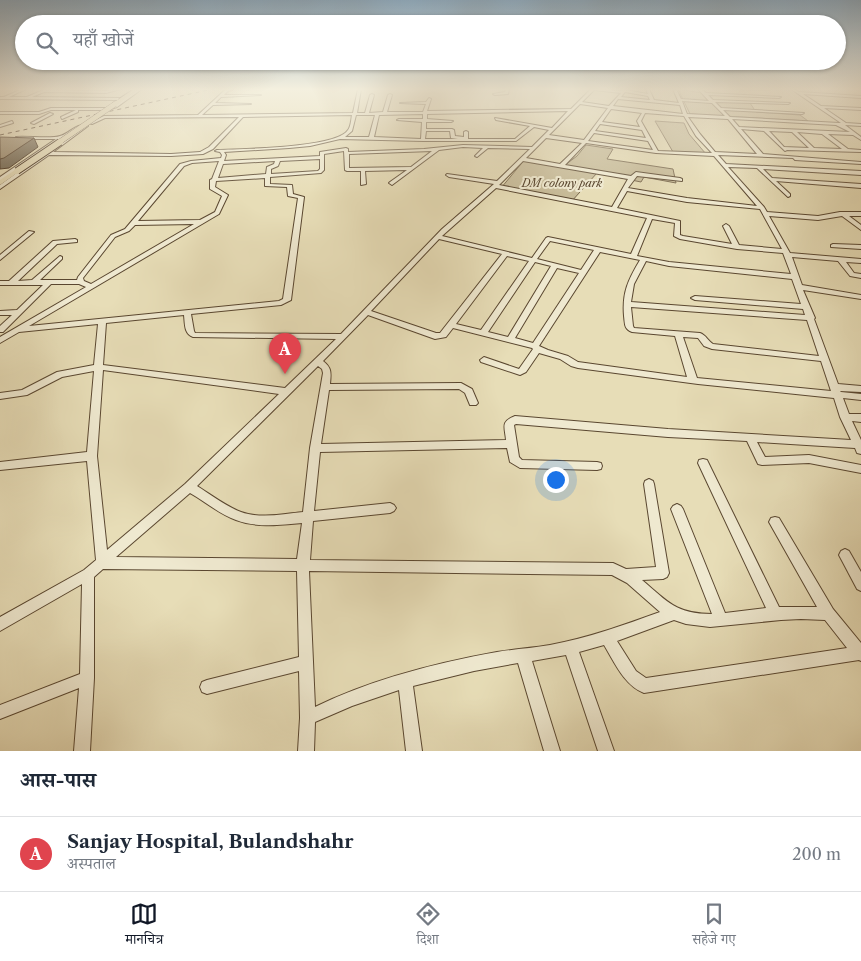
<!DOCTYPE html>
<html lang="hi">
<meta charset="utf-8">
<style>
:root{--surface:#fff;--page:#f2f2f3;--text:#1f2937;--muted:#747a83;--line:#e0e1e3;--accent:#111827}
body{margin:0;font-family:"Libre Caslon Text","Noto Serif Devanagari",serif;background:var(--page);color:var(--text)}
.you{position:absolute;left:555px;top:479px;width:18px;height:18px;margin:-12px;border:4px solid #fff;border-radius:50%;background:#1a73e8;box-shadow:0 0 0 8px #1a73e833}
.badge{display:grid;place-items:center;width:32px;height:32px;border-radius:50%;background:var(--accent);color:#fff;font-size:16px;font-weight:700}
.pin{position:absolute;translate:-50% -41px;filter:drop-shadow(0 1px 2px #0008)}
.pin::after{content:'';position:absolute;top:26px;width:18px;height:15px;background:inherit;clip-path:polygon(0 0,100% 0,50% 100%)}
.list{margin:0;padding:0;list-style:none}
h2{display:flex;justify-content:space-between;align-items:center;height:65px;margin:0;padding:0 20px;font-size:21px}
h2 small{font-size:16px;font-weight:400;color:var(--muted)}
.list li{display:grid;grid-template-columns:32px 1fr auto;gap:15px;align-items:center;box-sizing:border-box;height:75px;padding:0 20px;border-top:1px solid var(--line)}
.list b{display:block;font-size:19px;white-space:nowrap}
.list p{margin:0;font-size:16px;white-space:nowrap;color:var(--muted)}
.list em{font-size:16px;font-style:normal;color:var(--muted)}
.icon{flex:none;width:28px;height:28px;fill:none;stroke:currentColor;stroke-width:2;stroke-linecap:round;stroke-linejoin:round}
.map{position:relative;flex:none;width:861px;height:751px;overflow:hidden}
.search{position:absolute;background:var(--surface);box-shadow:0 1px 4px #0004;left:15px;right:15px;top:15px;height:55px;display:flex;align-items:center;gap:12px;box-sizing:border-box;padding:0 18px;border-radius:28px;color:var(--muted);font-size:19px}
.sheet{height:140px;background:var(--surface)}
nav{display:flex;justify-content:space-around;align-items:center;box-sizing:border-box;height:70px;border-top:1px solid var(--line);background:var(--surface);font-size:14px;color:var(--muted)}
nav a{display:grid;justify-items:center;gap:2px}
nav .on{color:var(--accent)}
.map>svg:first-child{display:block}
</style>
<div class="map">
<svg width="861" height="751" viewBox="0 0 861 751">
<rect width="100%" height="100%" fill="#e7ddb7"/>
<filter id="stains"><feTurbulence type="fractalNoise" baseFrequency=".004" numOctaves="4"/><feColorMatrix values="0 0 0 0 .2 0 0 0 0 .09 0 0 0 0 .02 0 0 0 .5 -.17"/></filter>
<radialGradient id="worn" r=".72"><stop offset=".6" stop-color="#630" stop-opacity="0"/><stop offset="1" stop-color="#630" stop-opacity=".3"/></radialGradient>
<g fill="#c7bb98" stroke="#79684e">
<path d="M678,89L702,93L713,101L750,103L756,112L800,115L808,121L690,114Z"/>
<path d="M655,121L684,123L689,134L706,154L673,152Z"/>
<path d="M586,145L613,149L607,159L673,169L676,183L644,177L641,182L597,173L571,202L501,188L526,158L565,165L577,156Z"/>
</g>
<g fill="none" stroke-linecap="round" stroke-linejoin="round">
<g stroke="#5a4730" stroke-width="2">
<g id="minor">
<path d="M22,89H26L9,97H27L43,90L106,91L121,89L106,93L44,92L32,97L119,98L118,100L0,99V97H4Z"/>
<path d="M138,89H142L117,107L108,110H78V112L62,119L61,117L76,110H51L39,114H0V112H39L51,108H107L115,105Z"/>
<path d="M226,89H234L228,91L224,95H261L221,97L215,103L251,104L213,105L202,115L353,113L358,89H361L357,113H365L370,95L372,94L374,95L369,113L383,112L388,95L390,94L392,95L387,112H423L426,104L400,103L426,102L429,98L431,99L427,111L571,109L591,89L621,91L624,89H626V90L648,94L646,89H649L654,100L679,103L673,89H676L681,99L709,101L698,89H702L706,93L781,97L779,98L708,95L713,100L790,103L788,104L715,102L721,108L804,113L802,114L723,110L730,117L839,123H841L791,89H794L799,92L861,96V98L803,94L821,106L861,108V110L824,108L846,123L861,124V126L845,125L861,137V140L853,135L828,134L848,149L861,150V152L787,150L785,151L764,131L741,129L763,154L861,162V164L795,160L793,158L718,155L726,164L861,171V175L763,169L772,178L861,184V188L776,181L790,194V196L788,197L757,168L728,167L764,207L767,212L818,216L840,212H861V216H849L861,225V230L842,216L818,220L769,216L790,253L861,259V263L846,262L854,273L861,274V278L850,276L838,261L792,257L802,285L861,295V299L803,290L815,318L814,319L838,384L861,386V392L840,391L841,392L861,394V400L843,398L849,414H861V422L852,421L861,440V454L857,453L855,448L757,442L765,457L809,455L861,465V473L809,463L762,465L758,464L747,441L668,437L516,424L514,425L519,457L522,460L597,462L601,463L602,466L601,469L597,470L520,468L510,462L507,448L320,452L314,511L390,503L394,505L396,508L394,511L390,513L313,521L310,560L613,563L626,569L656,567L644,484L645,481L649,479L653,481L654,484L669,573L667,577L663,579L642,580C668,602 676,614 712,614L671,509L673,506L677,504L681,506L683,509L725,613L766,608L698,463L699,460L703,459L707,460L779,607H817L769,522L771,518L775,517L779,518L833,609L861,643V661L859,660L644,693C624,685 615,663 604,645L579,652L614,751H598L566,655L532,661L560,751H544L518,663L474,671L413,686L422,751H406L399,690L352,706L315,722L314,751H298L300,718L299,671L207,694L202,692L200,687L202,682L207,680L299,657L297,571L103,569L94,577V678L90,751H74L79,688L0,719V705L80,674L82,584L0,631V617L84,570L96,560L87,461L0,470V462L87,452L94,371L62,377L27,395L0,399V393L22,390L57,372L94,365L98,324L19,332L0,343V337L86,287L79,284H51L3,332H0V326L12,315H0V311L17,310L43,285H0V281H9L53,241L75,239L77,240V242L57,244L18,281L32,280L60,256L62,257V259L40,280H77L78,277L111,235L125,229L180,164L191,161L221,158L222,155L220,152L215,151L217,150C240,149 337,148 348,130C351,126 351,120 352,115L243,117L213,149L203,154L171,156L49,155L0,189V185L43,154H40L2,180L0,181V177L56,139H18L16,137C27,136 52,139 60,136C71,133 76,122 88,126L53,152L171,154L200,152L209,147L239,117L105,118L92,124L89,123L104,116L198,115ZM594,90L621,93L609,106L582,102ZM625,92L648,96L650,100L621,97ZM618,99L680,105L683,114L613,106ZM682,101L712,103L725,116L687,114ZM580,104L608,108L584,140L549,135ZM611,109L642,113L637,121L640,127L602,122ZM568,111L552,128L495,118L496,120L530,126L515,139H468V132L466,131L464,132V137L455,136L454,130L452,129H426V122H451L453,121L427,119V114ZM645,113L684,116L696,136L712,153L658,151L641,121ZM423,114V119H399L397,120L422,122L421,139L374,137L379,115ZM356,115H375L369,137H345L352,131ZM688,117L728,119L757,154L715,152L700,134ZM732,119L836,125L850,132L739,127ZM600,124L642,130L646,138L595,131ZM534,127L549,130L532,147L463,145L424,149L348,152V149L346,148L320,152V156L224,161L226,155L224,152L289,148L310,146L340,139L423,141H516ZM78,128H81L47,152H44ZM426,131H450L451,138L458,139H425ZM769,131L792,132L809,148L784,147ZM797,132L822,134L842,149L814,148ZM594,133L648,141L653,150L588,141ZM546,138L582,143L560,164L526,158ZM586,143L656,153L714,156L757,206L687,198L628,188L637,176L682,181V179L680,178L636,172L631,176L565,165ZM463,147L483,148L475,156L477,157L488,148L530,149L497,181L447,174L446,175L449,177L494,184L442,229L341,334L195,333L194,331L191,314L281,305L291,300L304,197L293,194L292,185L270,184V177L321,173L324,170V154L344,151L345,170L347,171H361V185L366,184L365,171L407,170L390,182L389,183L392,185L439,150ZM432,151L411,167L349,168V154ZM320,159V169L318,171L271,174V169L278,166L280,161ZM219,161L212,179L210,180V189L222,196L215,212L200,220L138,221L184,166L192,163ZM275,161L274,164L267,167L266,174L218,178L223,164ZM523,161L628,179L612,207L499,185ZM265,178V186L287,187L288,196L298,198L283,299L279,301L29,326L219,214L228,195L215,187L216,181ZM496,188L647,218L631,254L548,237L546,238L532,258L442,236ZM627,191L687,202L760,209L782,249L739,245L729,226L726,224L723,226L732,244L683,236L680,235V221L617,208ZM652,219L675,223L674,236L680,239L737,249L783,253L791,274L669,262L637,256ZM194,224L91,284L84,281L83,278L115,237L129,231L135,225ZM439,239L502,254L440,333H436L371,311ZM550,241L594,250L581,270L537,259ZM600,252L640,260C628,280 622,293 624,316C625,324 624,329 632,332L675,336L687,377L578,362L568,356L548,350L539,346ZM507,256L529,261L481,330L456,324ZM646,261L669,266L792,279L801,304L695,296L691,298L695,300L803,309L805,315L631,302L634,284ZM535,262L551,266L508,337L488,332ZM557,268L579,273L533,343L515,338ZM631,307L807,320L819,356L713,344C708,341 706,335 700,333L634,328L633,326ZM184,315C185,324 184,334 193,337L336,339L285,388L103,365L106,323ZM368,315L435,339L446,337L453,328L532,348L533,349L519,369L484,357L480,360L481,362L520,375L526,372L539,353L560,359L571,366L578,368L698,384L834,398L840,417L851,440L668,429L515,416C500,422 505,427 506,440L321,444L329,390L459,389L465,393L470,405H476L478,403L472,389L461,383L330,384C331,373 332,368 323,361ZM683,337L698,338L704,346L712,349L821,361L831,391L697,378ZM318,366L322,369L323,373L310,448L303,512C283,514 260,519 241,512C227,507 210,494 197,486ZM103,370L279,394L185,484L107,550L97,456ZM190,493C204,501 221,515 236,520C257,528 280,525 302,523L297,559L116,557ZM309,571L612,575L627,583L660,612C624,625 588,638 550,645C533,648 515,649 497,652C436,663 372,679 315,707ZM801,619L825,620L847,648L646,678L636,671L617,641L674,620L686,624L710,627L781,620Z"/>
<path d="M506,89H509L508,94L495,95L493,94L505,92Z"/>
<path d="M729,89H771L769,90Z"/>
<path d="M50,113L53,114L34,124L31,123Z"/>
<path d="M12,121L13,123L0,127V125Z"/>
<path d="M29,231L34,232L0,260V255Z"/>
<path d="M833,244L861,245V249L831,247V245Z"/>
<path d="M845,549L849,551L861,572V591L857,589L839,555L841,551Z"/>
</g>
</g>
<g stroke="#2b1503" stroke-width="2">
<g id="major">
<path d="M134,89H138L117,105H113V103Z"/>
<path d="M15,170L20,171L0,185V180Z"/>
</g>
</g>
<use href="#minor" fill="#efe9d0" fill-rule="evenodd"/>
<use href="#major" fill="#e7ddb7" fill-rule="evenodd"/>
<path stroke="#2b1503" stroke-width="1" stroke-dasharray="4 4" stroke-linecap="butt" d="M0,135L213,89"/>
<g stroke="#2b1503" stroke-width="5.5" stroke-linecap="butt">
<path id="major-bridge-far1" d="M58,143L115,104"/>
</g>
<g stroke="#2b1503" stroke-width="8" stroke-linecap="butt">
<path id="major-bridge" d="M17,171L60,142"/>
</g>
<use href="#major-bridge-far1" stroke="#e7ddb7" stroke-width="5"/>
<use href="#major-bridge" stroke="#e7ddb7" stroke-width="6"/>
</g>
<path fill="#635844" stroke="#2b1503" d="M34,138L38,147L9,168L0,169V159Z"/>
<path fill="#8d7d61" stroke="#2b1503" d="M0,137L34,138L4,158L0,159Z"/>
<linearGradient id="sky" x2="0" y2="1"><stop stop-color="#8ea9bc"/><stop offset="0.46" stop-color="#f4f0df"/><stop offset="1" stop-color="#f4f0df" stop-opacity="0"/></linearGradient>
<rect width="861" height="194" fill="url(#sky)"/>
<g text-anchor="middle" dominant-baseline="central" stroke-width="4" stroke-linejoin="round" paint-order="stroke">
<g font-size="11" font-style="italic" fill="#5a4730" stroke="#efe9d0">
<text x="562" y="183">DM colony park</text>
</g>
</g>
<rect width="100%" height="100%" filter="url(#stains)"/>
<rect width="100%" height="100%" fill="url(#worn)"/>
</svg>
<div class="you"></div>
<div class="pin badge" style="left:285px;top:374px;background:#e0444e">A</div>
<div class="search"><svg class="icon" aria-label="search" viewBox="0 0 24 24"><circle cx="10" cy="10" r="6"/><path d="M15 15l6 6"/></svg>यहाँ खोजें</div>
</div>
<section class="sheet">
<h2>आस-पास<small></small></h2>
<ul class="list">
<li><span class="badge" style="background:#e0444e">A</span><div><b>Sanjay Hospital, Bulandshahr</b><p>अस्पताल</p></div><em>200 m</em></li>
</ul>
</section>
<nav>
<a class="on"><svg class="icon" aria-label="map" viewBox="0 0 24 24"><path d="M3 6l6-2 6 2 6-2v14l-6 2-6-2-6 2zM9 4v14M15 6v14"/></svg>मानचित्र</a>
<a><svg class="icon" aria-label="directions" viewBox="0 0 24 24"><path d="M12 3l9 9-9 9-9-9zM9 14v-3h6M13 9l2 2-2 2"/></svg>दिशा</a>
<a><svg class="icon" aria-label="saved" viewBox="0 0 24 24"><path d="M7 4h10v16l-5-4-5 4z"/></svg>सहेजे गए</a>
</nav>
